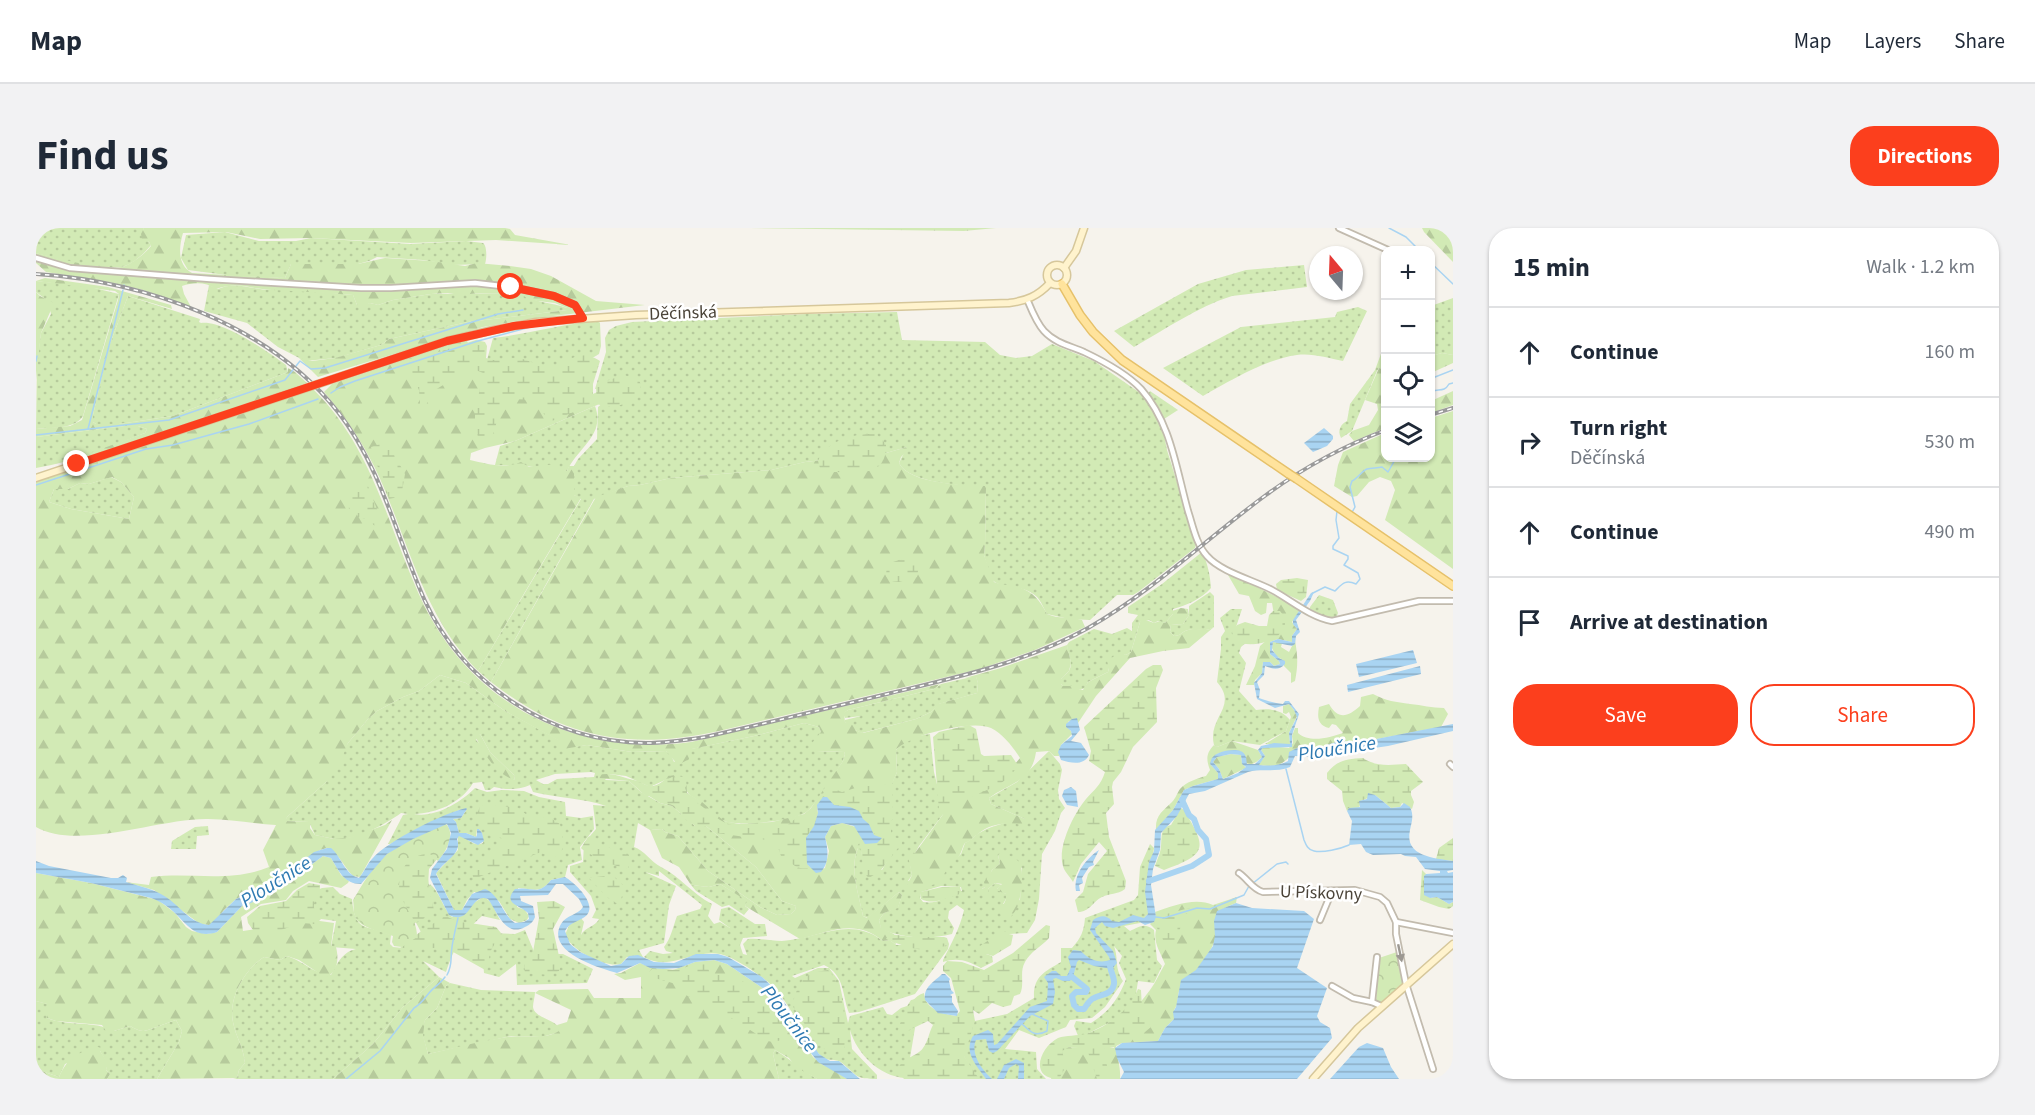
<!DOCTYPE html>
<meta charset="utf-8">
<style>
:root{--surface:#fff;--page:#f2f2f3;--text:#1f2937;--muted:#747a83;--line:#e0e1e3;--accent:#fc3f1d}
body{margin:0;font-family:"Source Sans 3",sans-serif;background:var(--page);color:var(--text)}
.controls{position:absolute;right:18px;top:18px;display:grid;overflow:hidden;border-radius:12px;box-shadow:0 2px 4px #0004}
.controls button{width:54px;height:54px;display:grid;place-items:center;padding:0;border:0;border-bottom:2px solid var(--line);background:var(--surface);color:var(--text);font:30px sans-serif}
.compass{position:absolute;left:1273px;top:18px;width:54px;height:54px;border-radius:50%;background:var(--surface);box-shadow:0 2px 4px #0004;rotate:341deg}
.stop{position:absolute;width:18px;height:18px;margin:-14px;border:4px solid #fc3f1d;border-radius:50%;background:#fff}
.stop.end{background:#fc3f1d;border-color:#fff;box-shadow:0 2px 6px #0008}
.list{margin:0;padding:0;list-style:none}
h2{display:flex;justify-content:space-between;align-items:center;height:78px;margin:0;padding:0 24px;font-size:26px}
h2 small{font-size:20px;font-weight:400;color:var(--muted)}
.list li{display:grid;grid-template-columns:39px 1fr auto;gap:18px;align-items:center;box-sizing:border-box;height:90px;padding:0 24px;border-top:2px solid var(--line)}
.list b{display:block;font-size:22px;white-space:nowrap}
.list p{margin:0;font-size:20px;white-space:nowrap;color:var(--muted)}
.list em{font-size:20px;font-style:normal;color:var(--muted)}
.actions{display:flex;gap:12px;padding:18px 24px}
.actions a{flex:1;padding:14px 0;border:2px solid var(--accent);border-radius:24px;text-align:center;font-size:21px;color:var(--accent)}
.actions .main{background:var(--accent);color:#fff}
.icon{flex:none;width:33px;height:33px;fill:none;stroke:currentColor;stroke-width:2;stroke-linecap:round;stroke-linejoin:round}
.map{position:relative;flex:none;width:1417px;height:851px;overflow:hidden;border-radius:24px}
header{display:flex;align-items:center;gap:36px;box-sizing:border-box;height:84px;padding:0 30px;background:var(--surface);border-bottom:2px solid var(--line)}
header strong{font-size:28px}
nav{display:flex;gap:33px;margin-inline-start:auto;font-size:21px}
.intro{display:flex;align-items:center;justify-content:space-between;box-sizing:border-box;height:144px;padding:0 36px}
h1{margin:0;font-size:42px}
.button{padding:15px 27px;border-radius:24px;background:var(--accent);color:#fff;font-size:21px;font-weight:700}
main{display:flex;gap:36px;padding:0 36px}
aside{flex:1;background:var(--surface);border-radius:24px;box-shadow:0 2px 4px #0004}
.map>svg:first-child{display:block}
</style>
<header>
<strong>Map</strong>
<nav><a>Map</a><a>Layers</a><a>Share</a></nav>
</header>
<div class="intro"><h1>Find us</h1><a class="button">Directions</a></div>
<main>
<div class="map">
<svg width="1417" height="851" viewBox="0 0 1417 851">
<defs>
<pattern id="grass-dots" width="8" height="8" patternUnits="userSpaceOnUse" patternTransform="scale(1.5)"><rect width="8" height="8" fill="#d2eab5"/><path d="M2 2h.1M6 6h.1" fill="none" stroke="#b6ca9c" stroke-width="1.8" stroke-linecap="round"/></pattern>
<pattern id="forest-firs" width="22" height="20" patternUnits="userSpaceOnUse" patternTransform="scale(1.5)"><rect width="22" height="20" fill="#d2eab5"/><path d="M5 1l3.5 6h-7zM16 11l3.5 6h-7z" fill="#b6ca9c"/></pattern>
<pattern id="wetland-marsh" width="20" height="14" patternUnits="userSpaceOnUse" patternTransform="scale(1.5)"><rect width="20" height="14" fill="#d2eab5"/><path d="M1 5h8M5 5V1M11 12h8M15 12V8" fill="none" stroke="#b6ca9c"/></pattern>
<pattern id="park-crowns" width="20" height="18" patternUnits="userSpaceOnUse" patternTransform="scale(1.5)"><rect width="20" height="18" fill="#d2eab5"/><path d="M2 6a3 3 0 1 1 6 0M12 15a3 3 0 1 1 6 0" fill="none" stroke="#b6ca9c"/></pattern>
<pattern id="water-rules" width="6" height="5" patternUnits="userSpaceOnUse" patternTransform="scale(1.5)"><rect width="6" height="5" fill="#a9d4f2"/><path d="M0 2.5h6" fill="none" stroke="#8caec5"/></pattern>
</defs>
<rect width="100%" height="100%" fill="#f6f3ec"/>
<g fill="url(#grass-dots)" fill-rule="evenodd">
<path d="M0,0H108L106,6L115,17C109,25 95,38 85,39C57,42 27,32 0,25Z"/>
<path d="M189,4L223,13H260L275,10L374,16L430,13L447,15C451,18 451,30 449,36L417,37L387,32L341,29L333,33L322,36H255L249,50L198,48L152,42L145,30L150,7Z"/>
<path d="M1268,37L1271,59L1196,68C1161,79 1130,101 1098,119L1078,103L1162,56L1210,42Z"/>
<path d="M0,53L50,58L83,66L47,188C38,202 15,199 0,201L1,135L5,105L15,86L12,73L0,64Z"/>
<path d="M173,57L182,61C201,52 219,63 238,62C264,61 291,65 317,67L321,77L334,75L342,77L357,72L395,66L484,65C497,75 515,74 531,80V82L432,94L353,111L345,117L300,130L269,133L242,119L211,95L168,83Z"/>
<path d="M92,68L164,91L163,94L165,95C187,92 232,124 250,137L252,144L137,188L83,196H60L57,194V187L72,121Z"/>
<path d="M1417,70V127L1406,125L1395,128V78Z"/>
<path d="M1322,79L1331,83L1307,133C1292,130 1276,125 1261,127C1230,131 1194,153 1167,168L1127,140L1205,99L1299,89L1301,84Z"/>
<path d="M861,84L866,112L949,114L964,127L980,130L996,128L1016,116L1058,133L1107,167L1126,197L1131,222L1160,316L1159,320L1102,364L1097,367H1081L1054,392L1033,391L1011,386C1008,381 1005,373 1001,369C987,355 967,363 955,351L948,327L949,316L950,260C929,257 873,256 863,235L871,219L850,225L769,234L735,242L635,250L604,257L592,258L558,271L455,454L442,443L545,271L538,267V238L542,231L561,211L562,179L568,174L570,160L559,161L570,124L569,110L573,102L580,98L596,94L771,86Z"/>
<path d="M562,93L564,95L565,118L563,126L558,129L534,133L526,144L449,139L457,110C492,106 526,96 562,93Z"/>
<path d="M1349,115V142L1343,140L1341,143L1316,203L1305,210C1301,202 1305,196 1311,193L1314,176L1339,142Z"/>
<path d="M1114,163L1142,182L1128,191L1112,166Z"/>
<path d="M559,178C570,207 541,220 531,243L489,238L459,237L464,218L479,213Z"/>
<path d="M88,198H102L111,201L109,205C73,219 38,234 0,240V209Z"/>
<path d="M75,249L85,254L98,269L93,291L35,281L13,274L18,261H32L44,255L53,256Z"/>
<path d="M1166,324C1172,336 1174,347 1175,360C1164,372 1151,377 1137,381V386L1129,395L1122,393L1118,395L1113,392L1104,394L1095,424L1090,427L1087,426L1073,440L1072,444L1052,454L1049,460L1044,462L1035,458H1027L1025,456V451C1027,448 1031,446 1033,443C1038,434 1031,425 1031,417L1033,414L1058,401L1076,406L1091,400L1096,403V395L1102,387L1092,385V379L1126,356Z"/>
<path d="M1174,364L1178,368V399C1169,405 1161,400 1152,402C1145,404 1145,408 1138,408L1134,404L1135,397L1147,396L1153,387V378Z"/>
<path d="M1283,367L1297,372L1302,385L1300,390C1291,392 1281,386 1274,382V379Z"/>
<path d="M1195,381H1206L1200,399L1211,414L1205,419L1203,425L1210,435L1203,463L1220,482C1232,480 1246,481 1254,492L1250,503L1224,517L1196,513L1181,519L1178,517C1171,489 1203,479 1181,454L1185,421V409L1189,403L1184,390Z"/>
<path d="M404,447L430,455L469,483L523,512L522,521L551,517L596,524L630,523L635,527L638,534L655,521L718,508L768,495L783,499L785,504L781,523L808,524L809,526L807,533C800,544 778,580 769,585C756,593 703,599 688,593C679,589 671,578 663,573C655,567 651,568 649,557L629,552L614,559L590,548L574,546L569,552L593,553L605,564L624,575L636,578L659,598H670L720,639L746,673L760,678L759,682L755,686L741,687L724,679L672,643L642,608L629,604L626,601L614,602L602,595L598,619C608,622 615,634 625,639C645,649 655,665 676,676L672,688L678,696L684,694L694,700L683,692L685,681L693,679L719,696H729L731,708L707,710L704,717L707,726L711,727L707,716L712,711C724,710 734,713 746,713C781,711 814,687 847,713L854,712L860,717L913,716L912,721L879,766L823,784L813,785C806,767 809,747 788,737L756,748L759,750L782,740H793L803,753L812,795L814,788L847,779L851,786L856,787L865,780L871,778L875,772L880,771L883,776L871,848L869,850C843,848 821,826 814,802L816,821L841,847V851C819,851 822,848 806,835C799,829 792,836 782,825C761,800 752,766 724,748C713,740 697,729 684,726C656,721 634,744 608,729L614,723L627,726L637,725L630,723L628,719C635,710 637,699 641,688L664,681L666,677L623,643V648L609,644L640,658L633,677L628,715L603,722L607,729H591L585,736C568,740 535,722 529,707L534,695L545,690L548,694L545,707C549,699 559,699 563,691L556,690L560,682L555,668L534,644V638L547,634L548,615L560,601L557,577L570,578C547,570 521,570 497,564L494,557C484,562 470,562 458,559L454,562H449L446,554L437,555C425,575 401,585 378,586C399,590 424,575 439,560L451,564L466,562L488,563L503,569L529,574L530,588L545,590L557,588L558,601L544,619L546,632L532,637L529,649L515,652C504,666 499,661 482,660L481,679L489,682L493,688L491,692L483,695L474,691L463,673L438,664L431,672L426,682H418L400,645L422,622V608L425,607C433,612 438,619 447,615L446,605L443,601H441L440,609L430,605H423L420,594L417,591L425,590L431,581L423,582L354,616H352L367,587L372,586L365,585C349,597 318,613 298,611C292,610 285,608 279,607L273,594L249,593L251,589L290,554L312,515L332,491L341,483L367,469L383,463ZM444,506L454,524L478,547L479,552C452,539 458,530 440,512ZM555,544L559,545L558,549L521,551L512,556H507L500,552L519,546Z"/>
<path d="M940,448L942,455L941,465L903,476L895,484L880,491L826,505L819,502L809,494V492L825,488L809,490L807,485L812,482L898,461L905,456Z"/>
<path d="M894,506L898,544L908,585L883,618L874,635L876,647L872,653L907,646L913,636L925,626L929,615C936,612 939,607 945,604C960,596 973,594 989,591L955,576L953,570L981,554L1013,523L1024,536L1026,542L1022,562L1023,571L1029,580L1025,585L1019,603L1006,626L1003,671L999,692L991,705L973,706L950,726L956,728L957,734L945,740C932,733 922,729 907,734V732C915,716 924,700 928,682L921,677L913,683L912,690L918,700L916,706C893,712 866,710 845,701L843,692L848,685L862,679L866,667L863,664L832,690L827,688C823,667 813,641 822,620H825L826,627L846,642L854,628L851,598L856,572V555L861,544L860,522C869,511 881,508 894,506ZM962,627L986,640L984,672L967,676L970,671V666L961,661L966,657L959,655L952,661H946L949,659L956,642L964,636ZM905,658L925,659L926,663L916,662C909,672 899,676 887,674L884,670L885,664Z"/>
<path d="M172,598L173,607L161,608L160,621H135L136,613L159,599Z"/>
<path d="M1114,616L1118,620L1117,627L1113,634L1112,686L1104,695L1088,698L1094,703C1103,699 1108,694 1118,702L1121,732L1126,738L1118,755L1102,753L1100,766L1092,785L1043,810L1038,798L1040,793L1055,795C1073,784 1083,770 1090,751L1083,735L1086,728L1078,718C1083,732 1078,739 1087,753L1069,779L1056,790L1034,792L1030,799L1003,810L983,802L969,821L1000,824L1001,841L1010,851H941L911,799L971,786L998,770C997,749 1008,744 1025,734V720H1036C1045,710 1048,703 1049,690L1098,672L1102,667L1104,639Z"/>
<path d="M389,627L393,658L394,656C404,664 407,681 416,689L447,669C457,672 459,684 464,692L446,688C426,706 419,718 410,744L387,733L403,749L367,779L337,816L297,851H197L201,850L203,842L209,835C207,817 200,810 197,794C192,771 208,742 228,729L244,732L251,728C269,734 276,745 295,747C301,736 306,724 320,721L295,719L300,693L278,690L274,684L279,663L286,660L297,659L304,666L316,671C319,705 329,696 355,707L354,716L357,719L367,720L387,708L366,668Z"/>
<path d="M684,656L712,673L709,678L713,681L708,687L693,677L686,679L660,663L655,657L673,659Z"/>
<path d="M489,702L499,726H527L557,741L551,755L481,757L480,736L463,749L448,745L447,733L455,705L479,706Z"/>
<path d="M414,755L445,762L499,764C499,769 497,774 497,779C498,789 516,791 523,799V804L506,809L475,808L392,826L386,805L389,792L401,780L410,758Z"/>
<path d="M0,773L12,776L11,790C33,799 57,792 78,803L94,798C98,800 103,803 107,803C112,803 133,794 140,792L146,803L143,814L121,851H71L74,846L70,842L71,835L64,823L29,836L23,849L0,841Z"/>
<path d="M739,822C754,831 766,842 781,851H743L737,826Z"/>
</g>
<g fill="url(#forest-firs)" fill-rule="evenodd">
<path d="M108,0H469L474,1L479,7L535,17L460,12L375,15L275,10L224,11L190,4L147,5C143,19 141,37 156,45L249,50L255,36H322L349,30L395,33L429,38L441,35L474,38L495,41L515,48L560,73L609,77L492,91L447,99L282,149L263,130L276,133L299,130L345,117L353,111L432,94L531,82V80L519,75L493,72L484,65H444L424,67L412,65L395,66L357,72L342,77L334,75L327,78L321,77L317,67C290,65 263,63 236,62C213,61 204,53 180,61C170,54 158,54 146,58L148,66L155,79L107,62L73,54L10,44L0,35V25C19,29 73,45 89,38C98,34 109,26 115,18L113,14L106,11L105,6Z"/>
<path d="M714,0H960L928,3Z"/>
<path d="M1386,0H1417V34L1388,4Z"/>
<path d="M9,50L72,59L135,77L136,81L92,68L72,121L57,187V194L60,196H83L137,188L252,144V140L259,144L271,155L76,221L24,236L109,205L111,201L102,198H88L0,209V201L34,198L46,192L82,72L83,66L79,63L0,53Z"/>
<path d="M0,64L4,68L18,75L5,105L0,152Z"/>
<path d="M430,111L436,123V130L546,171L570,160L568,174L479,213L449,220L435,225L434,232C452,236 468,241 485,234L493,239L521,236L525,241L531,243L533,238H538V267L545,270L442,443C385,386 372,309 339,240C325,212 308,187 288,164L296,156Z"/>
<path d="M1406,125L1417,127V135L1395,145V128Z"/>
<path d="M1343,140L1349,142V200L1318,213L1313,207L1316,203L1333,197L1342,182L1341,176L1329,172Z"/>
<path d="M277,161C339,222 352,302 388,377C439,480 544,529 655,514L904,456L898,461L812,482L808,485L809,494L819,498V502L827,505L880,491L895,484L902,476L941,465L942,455L940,449L929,450L965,440L1031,417L1035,435L1033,443L1025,451V456L1027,458H1039L1044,462H1047L1052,454L1072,444L1073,440L1071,433L1084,424L1090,427L1095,424L1104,394L1107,391L1118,395L1124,393L1129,395L1137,386L1136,383L1145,380L1152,381L1153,387L1147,396L1135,397L1134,404L1138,408C1145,408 1145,404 1152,402C1161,399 1169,405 1178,399L1153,420L1127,423L1094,430L1060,468L1042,495L1041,493H1033C1028,500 1035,500 1036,506L1025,517L1023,528H1018L1013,523L1000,524C996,554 973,555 953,570L955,576L989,591L990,595L988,597C971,594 954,595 941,607C936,610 935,613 929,615C926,619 926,625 922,629C914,637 908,642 906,654L876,663L871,662L870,659L876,647L872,628L873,624L879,625L908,585L906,577L968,549L984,530C977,519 967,506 955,500C937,491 872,507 860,522L861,544L856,556L857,591L853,595C854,613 858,633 841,645L832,643L827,636L825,620H822C813,640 823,667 827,688L831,690L863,664L866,667L862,680L848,685L843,692L845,700L858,706L860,717L854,712L847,713C819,690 794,704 764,711L709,678L711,673L684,656L673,659L655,657L643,639L626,630L614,602L626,601L629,604L642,608L672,643L724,679L741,687L755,686L759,682L760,678L746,673L720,639L670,598H659L636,578L624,575L613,568H610L593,553L562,550V547C579,543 590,552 604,553C613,564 625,556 633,548L639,547L650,550L651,565L666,574L688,593L703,596L736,594L768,586L775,580L807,533L809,526L808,524L781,523L776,515L785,504L783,499L768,495L718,508L656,521L652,525L653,531L642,537L630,523L596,524L551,517L522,522V512L469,483L430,455L404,447L383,463L367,469L341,483L332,491L312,515L301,542L290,554L251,589L250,593L274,594V600L279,607L298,611L315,609L349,597L356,592L324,649L317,648C307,638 304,626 291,620L284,622L245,650L200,671L188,682L177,696L173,697L164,696L118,662L89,654L113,657L115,649C155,644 195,655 233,639L227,622L240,597C218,596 194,591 172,591C124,590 41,623 0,599V254ZM76,249L85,254L98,269L93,291L35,281L13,274L18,261H32L44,255L53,256ZM781,580L837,604L806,595L795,598L789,609L793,623L789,640L780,644L771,636L782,585Z"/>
<path d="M1417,163V177L1395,185V173Z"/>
<path d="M1417,183V341L1349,292L1359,262L1355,253L1344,249L1333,254L1321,268L1316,269L1298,258L1302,237L1307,224L1349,205L1350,230H1394L1395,190Z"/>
<path d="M871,219L874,220L865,229L863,235C873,256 928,257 949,258L950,260L949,316L948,327L958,354C968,358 973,356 982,359C998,364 1004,373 1011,386C1022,391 1035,389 1046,392L1049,399L999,422L944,441L683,503C594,523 526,510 455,454L560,269L592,258L604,257L635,250L735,242L769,234L850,225Z"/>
<path d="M1193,345L1265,381L1256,394L1261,401L1256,408V414L1242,411L1234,414V426L1243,433L1244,436L1238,438L1234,434H1227L1226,445L1219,452L1218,457H1210L1219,438L1224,418L1232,411L1238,387L1236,375H1231L1230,385L1225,387L1219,383L1213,368L1203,366L1192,347Z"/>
<path d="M1259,412C1262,430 1262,437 1259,453L1255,455V445L1248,438L1247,432L1240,428L1236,420L1237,414L1246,415L1245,419L1253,424Z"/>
<path d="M1337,466C1350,473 1360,474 1374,476C1386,477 1396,480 1408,480L1412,486L1405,499L1330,513L1300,514L1284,520H1261C1248,536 1244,540 1222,537L1229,528L1225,522L1227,520L1234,518L1253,520L1257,515L1256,508L1259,500H1262V505C1273,515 1293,510 1307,505L1300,497L1296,496L1293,500C1282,497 1281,490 1283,479L1293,476C1302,492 1312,489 1324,478L1325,469Z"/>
<path d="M1253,476L1258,482L1261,488L1253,505L1254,516H1229L1250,503L1255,489L1253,484L1250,486L1247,485V478Z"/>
<path d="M444,506L454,524L478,547L479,552C460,547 447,524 439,508Z"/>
<path d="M1196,513L1222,522L1226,529C1221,534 1216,538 1210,535V528L1190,523L1181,526L1174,536L1182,545V551L1157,558L1148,562L1137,582L1120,602C1119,587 1127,583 1136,574C1140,570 1141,565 1144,561C1150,554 1162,550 1170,548L1174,542C1170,532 1170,525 1178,517L1181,519Z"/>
<path d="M1195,526L1205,527L1206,535L1210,540L1187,551L1183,541L1177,534L1181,529Z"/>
<path d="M966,624C971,627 979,629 983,634C989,641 985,671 981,680C979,684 976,687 973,691L967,692L964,685L970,671V666L960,662L966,656L959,655L952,661V665L948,667L945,662L949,659L948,654L957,641L964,636L962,627Z"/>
<path d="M287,628L295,630L305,647L313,653L312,655L305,660L273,653L257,663L250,672L225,676L205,689L207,703L277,692L298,695L295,718L300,719C303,731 302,743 290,750L263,732L251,728L244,732L228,729C208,742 192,771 197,794C200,810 207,817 209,835L203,842L201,850L121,851L143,814L146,803L140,792C133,794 112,803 107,803C103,803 98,800 94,798L78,803H70L66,797L20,793L11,790V776L0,773V645L55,655L122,672L139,685L150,699L156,703L171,706L181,704L207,677L218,673L248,657Z"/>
<path d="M1201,669L1200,675C1165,688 1188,697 1176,719C1172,727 1166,737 1160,743C1153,749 1148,750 1144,760C1141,767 1143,776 1138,782V791L1129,800L1122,813L1086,815L1080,818C1081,830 1085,839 1084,851H1015L1024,819L1078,820C1084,798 1101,779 1114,762C1120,754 1124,744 1129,736C1124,724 1117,714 1120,702L1114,696L1120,689L1119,684C1137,678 1159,669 1177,677Z"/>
<path d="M965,704H972L973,706L977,707L975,717L957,728L940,723L941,720Z"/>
<path d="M678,732L691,736L734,765L743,781L753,791L777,829L787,837L794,839L811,851H781L760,839L753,830L739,822L737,826L743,851H297L337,816L367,779L403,749L414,755L410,758L401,780L389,792L387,807L392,826C418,820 445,813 471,809C489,806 507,813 523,803L521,797L531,794L535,782L499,765L503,762L552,761L558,770H605V749L589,752L578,746L585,745L604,735L611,738L637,742L659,734Z"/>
<path d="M59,818L65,820L64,823L72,835L70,842L74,846L71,851H0V841L23,849C32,829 40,827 59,818Z"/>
</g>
<g fill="url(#wetland-marsh)">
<path d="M440,112L449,114L451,118L450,130C461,135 471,129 483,130C493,132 504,139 515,138C536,136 541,118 564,133L557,156V176L511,195L503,172L475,171C471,176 466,182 463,188C457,199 462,214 442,209L439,196V185L447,145L435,140L399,162L390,177L384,176L383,162L373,141L374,133Z"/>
<path d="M588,147L603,152L605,157C601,176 578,182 561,176L560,159L570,153Z"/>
<path d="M831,206H840L850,216C851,253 817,243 790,244L784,240L782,233C790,214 811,208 831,206Z"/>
<path d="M346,215L356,223L369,246L366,263L362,269L353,271L345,243L339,235L335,219Z"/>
<path d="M328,253L332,258L347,297L340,299L331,291L322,289L321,284L313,281L311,270L316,257Z"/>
<path d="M881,326L883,337L881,349L863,354L854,353L850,348L851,336Z"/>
<path d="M1261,350L1272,352L1270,369L1265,373L1241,362L1240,356L1245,352Z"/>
<path d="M1237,383H1244C1264,406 1220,424 1199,413L1196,404L1201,397L1209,394L1223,398H1231L1233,387Z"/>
<path d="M1117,437H1125L1127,442L1120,460L1121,494L1097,519L1085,544L1077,554L1076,559L1078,576L1070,585L1073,609L1090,653L1089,661C1081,667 1074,665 1066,669C1056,674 1054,684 1042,684L1039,672L1047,664L1052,646L1071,623L1063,614L1045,636L1037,654C1034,649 1028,643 1027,638C1021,619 1038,585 1050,571C1058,562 1065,557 1069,544L1053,533L1055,523L1048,499L1110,441Z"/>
<path d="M933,497L940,501L945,526L948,528L975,527L981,536C977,557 939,565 922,575C916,578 913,584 907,587L903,582L897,509L903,504Z"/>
<path d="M1327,530C1340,539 1354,537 1370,536L1387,554L1375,563V567L1378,574L1376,581L1366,575L1364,579L1355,580L1339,567L1325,573L1323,580H1313L1311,583L1307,573L1306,563L1291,551V545C1301,532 1311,531 1327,530Z"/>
<path d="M636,549L646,550L652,569C668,577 679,593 696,597C702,598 710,600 716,600C728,599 736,595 748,600L759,591L782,585L778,598L770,610C772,620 769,631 773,640C765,641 761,640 755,635L754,630L746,631L742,619L732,612L680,605C674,596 671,599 662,598C657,597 651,592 647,590C641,572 630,579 619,569C611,569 602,564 600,556L604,554C619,563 622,556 636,549Z"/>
<path d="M836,555L855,557V608L864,611L866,615L844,643L833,650C825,644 828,629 824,620L821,619L823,615L818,598L826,608V613L832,617L843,615L845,609C834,607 830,591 823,583C817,576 806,578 798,577L793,572L785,570L788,564L798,561L806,564Z"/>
<path d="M450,576L482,580L491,587L514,590L524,596C526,607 529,617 524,627L514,631L505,624L438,651L436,646L467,615V611L461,608L440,590L444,578Z"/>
<path d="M1145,580L1148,582C1171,620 1172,626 1128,642L1119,638C1121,632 1125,624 1125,618C1126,608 1124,600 1135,597Z"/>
<path d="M399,608L406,625L393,641L392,657L398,682L393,688L355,707C337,697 314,703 318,673Z"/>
<path d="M554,608L561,611V616C573,617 581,625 593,627L592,641C585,641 550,626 545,620L552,609Z"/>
<path d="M1417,610V633L1400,631L1403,620Z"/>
<path d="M1386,642L1390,646L1389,657L1394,670L1401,669L1413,676L1417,674V678L1413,681L1403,679L1384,672Z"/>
<path d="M576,647L589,659L584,674L580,675L571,669L553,650Z"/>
<path d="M273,655L284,657C285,675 269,672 285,691L280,696L265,695L245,702H217L212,695L211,689L224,678L250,673L261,662Z"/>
<path d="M906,659H924L925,663L922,667C909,669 899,678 885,671L884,664Z"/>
<path d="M518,673L529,679L517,701L525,737L523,743L514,747L489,745L488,737L497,724L503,690L501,674Z"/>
<path d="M1161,678L1163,680L1147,687L1141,715L1130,718L1118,694L1119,689Z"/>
<path d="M409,688L421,693L460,699L465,705L454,724L451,743L410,720H364L384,704Z"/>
<path d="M1010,697L1014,698L1013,710C1006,718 994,724 989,734C983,744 989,756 984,766L978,768L975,777L967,779L956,775L943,786L937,782L939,793L928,828L943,851H868C851,833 881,830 887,820C892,814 893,804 897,797L892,793L867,805L862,803C865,790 875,768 888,765C889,781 906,786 920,788L924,783L915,750L907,743V738L911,733L926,734L948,742L977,725Z"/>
<path d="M853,706L877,709H908L911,710L913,716C892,727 871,720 850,711Z"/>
<path d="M670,734L674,746C688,747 704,749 715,759C722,765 725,770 734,774L738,783L743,785L760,808L738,814L731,813L694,789L650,767L640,756L615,749L611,746L616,741L642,742L661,735Z"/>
<path d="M792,742C807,755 812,803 808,822L792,825L774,804L756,777C763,754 766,745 792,742Z"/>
<path d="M1102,761L1105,762L1106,781L1115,799L1103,809L1083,813L1079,819L1068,821C1069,831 1073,842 1072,851H1061L1051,821L1033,819L1026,823L1030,838L1023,851C992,851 1004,819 1022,810C1030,807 1041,808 1050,806C1072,798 1093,783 1102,761Z"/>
</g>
<g fill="url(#park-crowns)">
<path d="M410,596C420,606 410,624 402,633L393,625C378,628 370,631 365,647C356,672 382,685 381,709L366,719L358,718L356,714L357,708C331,699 321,701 317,672C327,656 337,637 351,626C368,613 391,604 410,596Z"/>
<path d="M1361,724L1368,754L1345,775L1340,773L1343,730Z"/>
</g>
<g fill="url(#water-rules)" fill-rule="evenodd">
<path d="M1288,200L1297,208V211L1291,218L1277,224L1268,215Z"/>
<path d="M1278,364L1274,373L1260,392L1264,404L1260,408L1259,416L1256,418L1237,414L1236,422L1243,430L1249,433V436C1242,444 1235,440 1229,438L1228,447L1221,454L1224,462L1223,470C1232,473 1238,475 1247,476L1249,473H1253L1263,486L1256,507V519L1227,520L1225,522L1229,528L1223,537C1232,538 1243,538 1252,533L1253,524L1261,520H1283L1300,514L1330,513L1417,496V503L1352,518L1324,522H1296L1281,529L1259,528L1254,539C1238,545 1226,540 1212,544L1169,563L1153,566L1141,588L1125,605L1124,622L1117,641L1115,657L1120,689L1118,694L1109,697L1102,693L1077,700L1069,698L1066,694L1059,700L1060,705L1077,723L1081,735L1076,741L1058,738L1043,732L1041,734L1037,749L1034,753H1027L1020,750L1017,751L1019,764L1017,776L994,788L961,823L957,825L953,823L950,811L940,812C934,826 946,842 956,851H950C941,838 927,825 937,808L952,802L957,806L958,817L961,816L994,779L1011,773L1012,755L1008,749L1016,743H1020L1025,748H1031L1035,739L1032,729L1037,722L1045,723C1052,731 1063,736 1074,732L1073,729L1054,702L1057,692C1065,687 1070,687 1076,693L1083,694L1097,687L1108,690L1112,686L1109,664L1113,634L1118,623L1119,602L1137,582L1148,562L1157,558L1182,551V545L1174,536C1175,533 1175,530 1178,528C1183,523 1205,518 1209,527C1211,530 1210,533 1211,536H1219L1226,529L1222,522L1225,518L1238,515L1254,516L1253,505L1261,489L1258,482L1253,476L1239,480L1221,471L1218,455L1226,445L1227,434H1234L1238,438L1244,436L1243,433L1234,426V414L1242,411L1256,414V408L1261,401L1257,396V392L1275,365ZM1195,526L1205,527L1206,536L1210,539L1202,545L1187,551L1183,541L1177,534L1181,529Z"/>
<path d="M1377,422L1381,435L1323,449L1320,436Z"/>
<path d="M1384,438L1385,446L1312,464L1311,457Z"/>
<path d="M1041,490L1044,502L1035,513L1045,515L1053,527C1048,538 1035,535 1025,532L1022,524L1025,517L1036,508L1035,503L1030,499V496L1036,491Z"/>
<path d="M1035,559L1040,563L1042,579L1031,577L1026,568L1028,562Z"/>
<path d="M1332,565L1339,567L1355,580L1364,579L1368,575L1374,579C1378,587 1376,593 1374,602C1368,629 1399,630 1417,633V642L1411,643L1412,645L1417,644V674L1413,676L1401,669L1394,670L1388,667V648L1390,646L1404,645V643L1389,641L1380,629L1369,628L1365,626L1337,627L1330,624L1325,616L1313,617L1316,593L1311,583L1313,580L1324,579L1323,573L1331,571Z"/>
<path d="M787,569H791L798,577L814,579L823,583L827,591L833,596L838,607L846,610L841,615L829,616L818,598L806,595L795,598L789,609C792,621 794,634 785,644L780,645L771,636L770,610L778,598L782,585L781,577Z"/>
<path d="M430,580L431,581L425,590L417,591L420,594L423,605H430L440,609L441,607V601H443L446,605L448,613L442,617L423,608L421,611C427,626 407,633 400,646L418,682H426L436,666L449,661C464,667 466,686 479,695L488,694L493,691L492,685C484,677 466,676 479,661C498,658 501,669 515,652L529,649C538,654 561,675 551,687C544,694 534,693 529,703L534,716L544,724L575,738L585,736L593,728L602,727L618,734L638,735L660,726H682L692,729L726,749L740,762L783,826L794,833H803L824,851H811L782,834L771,820L753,791L743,781L734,765L691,736L678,732L659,734L643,740L627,741L614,740L604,735L581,745C563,740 509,724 525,696C530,687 542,687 547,679L543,671L527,656H520L512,667L484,668L485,673L497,678L499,689C497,694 495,696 489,699C469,710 461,683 452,671C434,664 436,698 413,687L394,650L396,641L411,621L415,605L411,596L377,611L351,626L325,656C308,656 303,643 295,630L287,628L248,657L215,675L207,677L181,704C160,711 152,698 140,686C133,679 124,673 115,670L55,655L0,645V633L13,638L75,650H82L87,647L91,650L90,654C103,658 118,661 130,669C145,679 154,695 173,697L200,671L245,650L278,624L291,620H295C306,629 308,646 323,650C328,644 331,636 336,631C351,613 408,585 430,580Z"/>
<path d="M1063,622L1057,634L1058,637L1053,639L1046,650L1047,655L1043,657L1044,663H1040C1037,646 1051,630 1063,622Z"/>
<path d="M1200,675L1216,680L1268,683L1278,691L1261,740L1291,760L1281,788L1284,794L1294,800L1296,810L1261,851H1084L1088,844L1081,830L1079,820L1086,815L1122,813L1129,800L1138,791L1137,784L1140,779L1145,752L1160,742L1177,718L1179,708L1178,693L1181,683Z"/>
<path d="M906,746H909L914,751L913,753L915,762L918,765L914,767L916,768V774L922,783L921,788L902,785L889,772C887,759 898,754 906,746Z"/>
<path d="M1331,815L1347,820L1355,839L1363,851H1294L1323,819Z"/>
<path d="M980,831L988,835V851H982L983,838L980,836L973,840L968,851H961L968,837Z"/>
</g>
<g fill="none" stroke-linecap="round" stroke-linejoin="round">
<g stroke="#a9d4f2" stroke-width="1.5">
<path d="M1353,0L1370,9L1383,22"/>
<path d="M1394,34L1417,56"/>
<path d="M88,58V57"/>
<path d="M0,133L1,128"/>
<path d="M1394,151L1417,142"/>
<path d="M1394,164C1402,160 1408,165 1413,156L1417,155"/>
<path d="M295,165L304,159L319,153L442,113L502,97"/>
<path d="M52,201L87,62"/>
<path d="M0,207L133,192L249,152L264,133L275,141L289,140L462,86L487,82"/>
<path d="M0,257L110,221L137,217L213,196L282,171"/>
<path d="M1315,286L1319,279L1314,259L1316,253C1322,250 1327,242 1331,241C1335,240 1341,240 1346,239L1352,244L1360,230"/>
<path d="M1277,365L1289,359L1299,363C1306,356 1309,351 1320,356L1324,351L1322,345L1308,337L1312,331V328L1297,321V318L1303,310L1300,292L1301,283"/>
<path d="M1250,541L1268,612C1270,617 1272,622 1278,623C1287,625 1304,621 1313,617"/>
<path d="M1216,656L1241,636L1250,634L1252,636"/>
<path d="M1120,689L1128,690L1161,680L1174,681L1208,667L1213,658"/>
<path d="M411,747C417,736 414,731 416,719C417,711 420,699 422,690"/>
<path d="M985,795C994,803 998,810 1011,803L1012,793L996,786"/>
<path d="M310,851L344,823L378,780C385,776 388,771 393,765C398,759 404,756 409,749"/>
</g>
<g stroke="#a9d4f2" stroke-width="6">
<path d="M1113,653L1156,638L1173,627L1170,611L1162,602L1158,591L1153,587L1146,572"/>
<path d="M1035,748L1051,761L1050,764H1040L1036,768L1038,777L1042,781H1048C1051,777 1053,772 1058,770C1066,766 1076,767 1078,756C1079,750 1074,743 1074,737"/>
</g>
<g stroke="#c2bbae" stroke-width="8">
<g id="street">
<path d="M1303,0L1352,22"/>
<path d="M0,30L34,40L174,51L325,60H355L439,55L475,59L518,68L539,77L547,90"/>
<path d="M991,71C996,83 1000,94 1008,103C1019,115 1034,118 1048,124C1067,133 1091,146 1105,161C1135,195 1140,240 1152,283C1157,298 1160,316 1171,328C1185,344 1217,352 1236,362C1255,372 1274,389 1296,393L1383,373H1417"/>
<path d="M1414,536L1417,539"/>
<path d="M1203,645C1212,651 1216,661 1227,664L1319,662L1344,669L1351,675L1360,694V706L1370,756L1397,841"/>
<path d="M1284,692L1296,663"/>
<path d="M1360,694L1417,705"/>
<path d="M1341,729L1336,774L1345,778"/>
<path d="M1296,758L1317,770L1336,774"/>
</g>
</g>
<g stroke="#d6c79b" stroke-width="9">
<g id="secondary">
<circle cx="1021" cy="47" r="10"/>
<path d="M1028,40L1040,23L1048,0"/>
<path d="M282,156L411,113L457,102L500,94L600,87L973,75C990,73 1002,68 1014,55"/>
<path d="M0,250L273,159"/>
<path d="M1277,851L1322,800L1417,716"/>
</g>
</g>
<g stroke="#e6c16a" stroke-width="10">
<g id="primary">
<path d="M1026,56L1044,87L1057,104L1086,132L1253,246"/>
<path d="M1261,251L1417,358"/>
</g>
</g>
<use href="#street" stroke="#fff" stroke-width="4.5"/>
<use href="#secondary" stroke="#fff3cd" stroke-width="6"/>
<use href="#primary" stroke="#ffe39c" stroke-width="7"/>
<g stroke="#9a9a9a" stroke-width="4">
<g id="rail">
<path d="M0,46C108,53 233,96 302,184C345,239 361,310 389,373C429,459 517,514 610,515C630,515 650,512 669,509C731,495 793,480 855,465C922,449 991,434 1052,400C1117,363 1170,311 1230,267C1267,240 1307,218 1350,202"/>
<path d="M1394,187L1417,180"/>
</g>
</g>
<use href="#rail" stroke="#fff" stroke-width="1.5" stroke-dasharray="4.5" stroke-linecap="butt"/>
<g stroke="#d6c79b" stroke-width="9" stroke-linecap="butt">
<path id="secondary-bridge" d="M273,159L282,156"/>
</g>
<g stroke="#e6c16a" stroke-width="10" stroke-linecap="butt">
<path id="primary-bridge" d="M1253,246L1261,251"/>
</g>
<use href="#secondary-bridge" stroke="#fff3cd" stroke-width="6"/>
<use href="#primary-bridge" stroke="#ffe39c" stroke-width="7"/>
</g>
<defs><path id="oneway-solid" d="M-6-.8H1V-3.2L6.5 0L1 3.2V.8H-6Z" transform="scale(1.5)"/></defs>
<use fill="#9c9892" href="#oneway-solid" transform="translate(1364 725) rotate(78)"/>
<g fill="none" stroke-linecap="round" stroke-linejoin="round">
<path stroke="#fc3f1d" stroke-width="8" d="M41,236L411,113L478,98L547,90L539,77L518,68L475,59"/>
</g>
<g text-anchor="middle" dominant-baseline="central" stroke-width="5" stroke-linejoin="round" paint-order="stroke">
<g font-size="18" fill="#4b4439" stroke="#fff">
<text transform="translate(647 85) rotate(-2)">Děčínská</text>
<text transform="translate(1285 665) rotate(2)">U Pískovny</text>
</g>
<g font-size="20" font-style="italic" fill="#2e7ab2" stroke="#fff">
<text transform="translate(1301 521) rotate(-9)">Ploučnice</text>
<text transform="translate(240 654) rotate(-32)">Ploučnice</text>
<text transform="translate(753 791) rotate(52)">Ploučnice</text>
</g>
</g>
</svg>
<div class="controls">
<button>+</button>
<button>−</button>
<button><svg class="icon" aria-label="locate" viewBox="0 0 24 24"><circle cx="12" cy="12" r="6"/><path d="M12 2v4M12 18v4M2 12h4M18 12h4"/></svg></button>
<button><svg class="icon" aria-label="layers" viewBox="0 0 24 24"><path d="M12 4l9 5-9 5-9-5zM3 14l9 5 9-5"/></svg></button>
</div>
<svg class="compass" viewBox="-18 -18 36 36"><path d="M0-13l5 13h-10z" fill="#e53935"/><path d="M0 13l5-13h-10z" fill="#747a83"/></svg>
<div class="stop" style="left:475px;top:59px"></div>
<div class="stop end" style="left:41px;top:236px"></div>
</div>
<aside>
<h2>15 min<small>Walk · 1.2 km</small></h2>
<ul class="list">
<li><svg class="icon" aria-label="ahead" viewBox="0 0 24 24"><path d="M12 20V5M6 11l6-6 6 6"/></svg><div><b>Continue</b></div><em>160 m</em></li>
<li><svg class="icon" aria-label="right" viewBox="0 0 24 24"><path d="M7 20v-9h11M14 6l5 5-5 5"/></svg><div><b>Turn right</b><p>Děčínská</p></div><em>530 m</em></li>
<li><svg class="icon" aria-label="ahead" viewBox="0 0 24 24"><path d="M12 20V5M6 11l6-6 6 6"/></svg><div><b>Continue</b></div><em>490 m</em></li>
<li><svg class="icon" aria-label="arrive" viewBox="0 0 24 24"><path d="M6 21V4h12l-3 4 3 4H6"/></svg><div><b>Arrive at destination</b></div></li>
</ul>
<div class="actions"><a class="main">Save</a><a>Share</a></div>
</aside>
</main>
